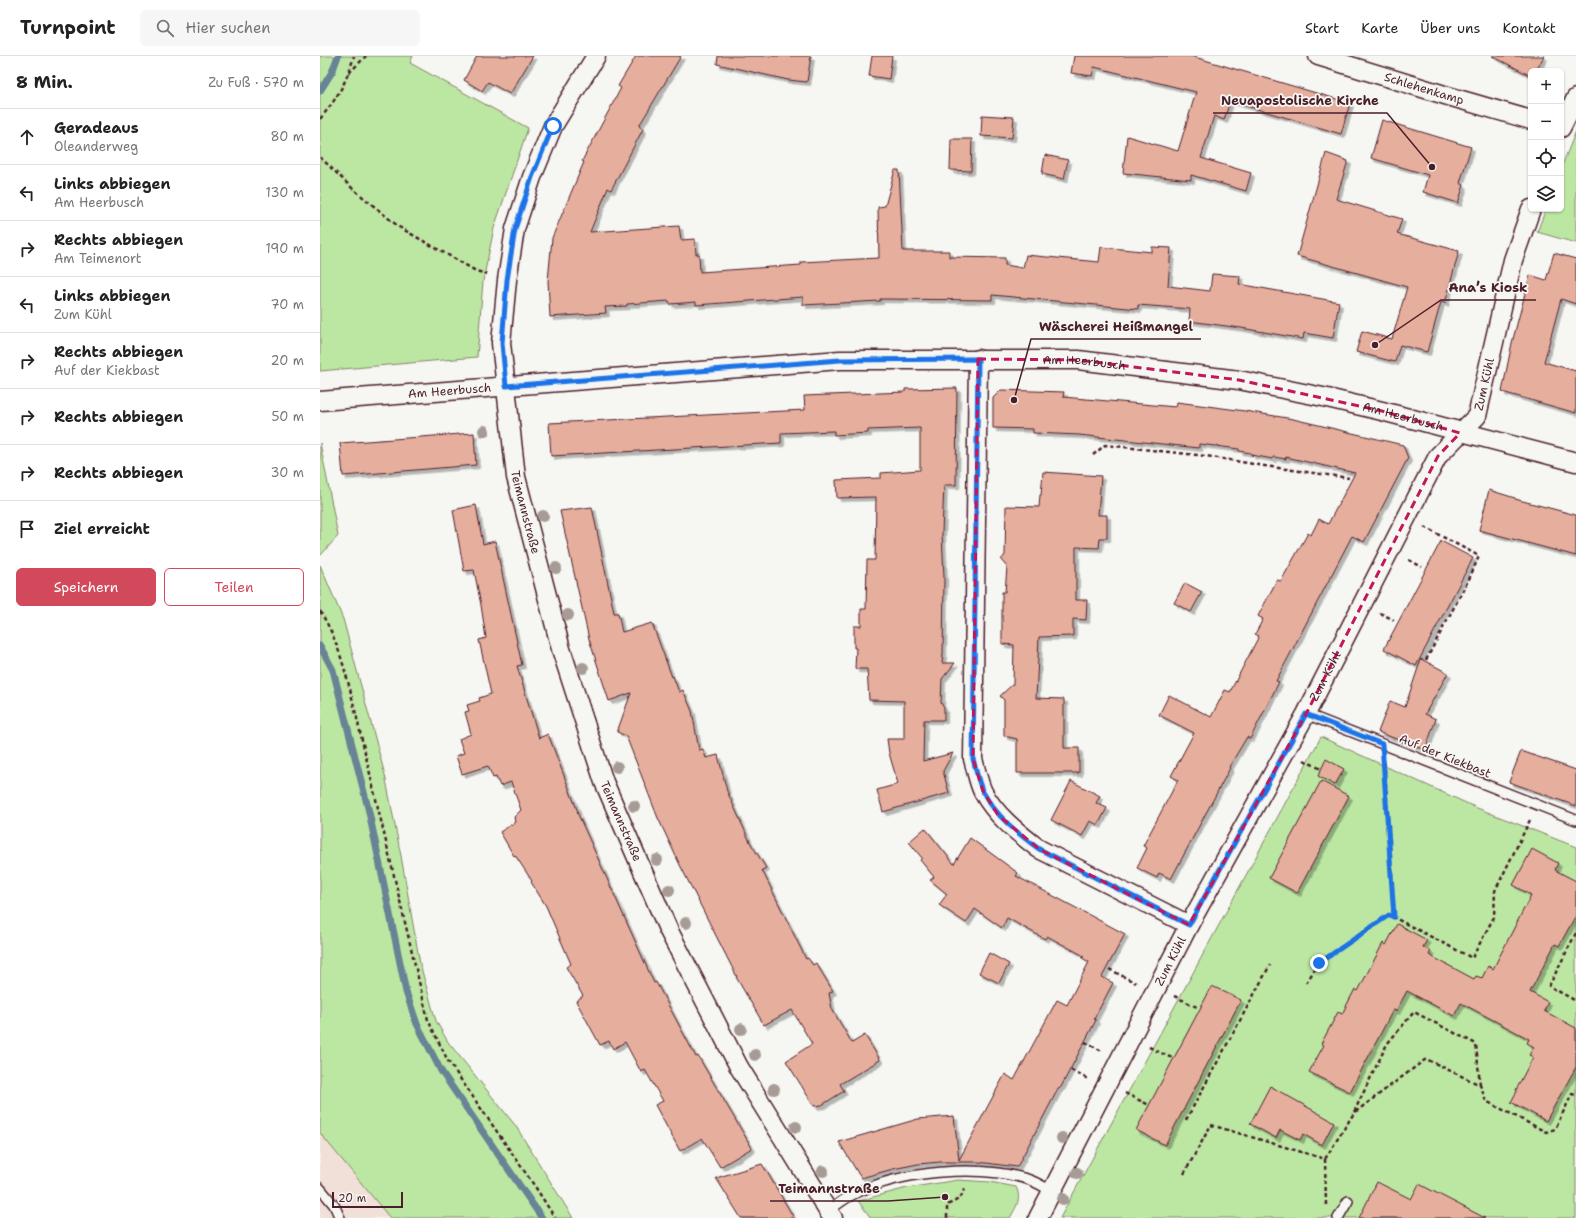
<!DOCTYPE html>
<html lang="de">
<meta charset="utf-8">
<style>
:root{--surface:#fff;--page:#f6f6f6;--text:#222;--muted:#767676;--line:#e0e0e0;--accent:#d1495b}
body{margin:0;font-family:"Shantell Sans",sans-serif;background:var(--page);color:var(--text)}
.controls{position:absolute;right:12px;top:12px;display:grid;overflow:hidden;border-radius:6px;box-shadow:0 1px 3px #0004}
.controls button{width:36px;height:36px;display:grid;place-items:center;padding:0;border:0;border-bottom:1px solid var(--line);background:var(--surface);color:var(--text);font:20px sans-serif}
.scale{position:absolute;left:12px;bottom:10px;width:71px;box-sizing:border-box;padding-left:4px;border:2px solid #4a1f2b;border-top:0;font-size:11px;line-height:14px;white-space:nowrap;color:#4a1f2b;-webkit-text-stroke:3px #f6f6f2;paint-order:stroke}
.stop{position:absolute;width:12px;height:12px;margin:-9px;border:3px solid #1a73e8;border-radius:50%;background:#fff}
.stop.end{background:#1a73e8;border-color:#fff;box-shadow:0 1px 4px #0008}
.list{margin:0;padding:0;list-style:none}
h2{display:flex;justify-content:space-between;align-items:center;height:52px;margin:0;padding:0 16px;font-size:17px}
h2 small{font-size:13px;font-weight:400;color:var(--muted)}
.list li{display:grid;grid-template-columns:26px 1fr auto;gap:12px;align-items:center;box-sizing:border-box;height:56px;padding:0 16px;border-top:1px solid var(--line)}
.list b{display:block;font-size:15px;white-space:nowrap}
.list p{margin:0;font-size:13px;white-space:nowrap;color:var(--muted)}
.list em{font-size:13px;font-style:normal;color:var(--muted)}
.actions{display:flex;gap:8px;padding:12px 16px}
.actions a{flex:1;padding:9px 0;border:1px solid var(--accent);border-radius:6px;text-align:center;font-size:14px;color:var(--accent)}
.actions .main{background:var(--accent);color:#fff}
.icon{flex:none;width:22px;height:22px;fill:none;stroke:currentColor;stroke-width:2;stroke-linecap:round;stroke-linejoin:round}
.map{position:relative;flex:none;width:1256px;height:1162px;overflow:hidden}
header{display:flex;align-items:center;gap:24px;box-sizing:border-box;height:56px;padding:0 20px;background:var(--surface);border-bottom:1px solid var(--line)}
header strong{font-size:19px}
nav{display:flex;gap:22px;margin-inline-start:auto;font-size:14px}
.search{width:280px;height:36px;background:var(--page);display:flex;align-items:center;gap:10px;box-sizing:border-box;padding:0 14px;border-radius:6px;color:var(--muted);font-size:15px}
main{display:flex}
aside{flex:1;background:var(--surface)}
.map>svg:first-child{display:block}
</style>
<header>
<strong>Turnpoint</strong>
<div class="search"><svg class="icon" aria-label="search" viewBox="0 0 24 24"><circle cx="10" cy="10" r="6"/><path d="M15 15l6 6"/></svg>Hier suchen</div>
<nav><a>Start</a><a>Karte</a><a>Über uns</a><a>Kontakt</a></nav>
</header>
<main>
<aside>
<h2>8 Min.<small>Zu Fuß · 570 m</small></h2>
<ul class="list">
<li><svg class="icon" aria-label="ahead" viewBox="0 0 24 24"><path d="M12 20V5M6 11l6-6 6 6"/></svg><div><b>Geradeaus</b><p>Oleanderweg</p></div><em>80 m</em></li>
<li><svg class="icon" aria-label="left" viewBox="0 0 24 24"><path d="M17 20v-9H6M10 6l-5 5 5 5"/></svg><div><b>Links abbiegen</b><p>Am Heerbusch</p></div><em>130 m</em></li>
<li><svg class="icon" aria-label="right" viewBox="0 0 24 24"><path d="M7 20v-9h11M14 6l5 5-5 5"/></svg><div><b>Rechts abbiegen</b><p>Am Teimenort</p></div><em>190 m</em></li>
<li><svg class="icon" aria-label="left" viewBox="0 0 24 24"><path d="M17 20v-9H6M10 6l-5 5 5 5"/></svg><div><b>Links abbiegen</b><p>Zum Kühl</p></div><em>70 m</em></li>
<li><svg class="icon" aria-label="right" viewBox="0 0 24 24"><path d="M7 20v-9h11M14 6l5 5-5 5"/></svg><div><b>Rechts abbiegen</b><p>Auf der Kiekbast</p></div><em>20 m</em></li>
<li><svg class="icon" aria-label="right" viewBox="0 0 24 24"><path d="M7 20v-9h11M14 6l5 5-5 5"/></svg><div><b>Rechts abbiegen</b></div><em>50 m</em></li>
<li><svg class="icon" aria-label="right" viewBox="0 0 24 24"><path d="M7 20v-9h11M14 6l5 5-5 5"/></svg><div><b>Rechts abbiegen</b></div><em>30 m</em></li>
<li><svg class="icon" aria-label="arrive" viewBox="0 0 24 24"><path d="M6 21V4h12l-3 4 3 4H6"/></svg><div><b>Ziel erreicht</b></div></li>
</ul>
<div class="actions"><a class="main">Speichern</a><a>Teilen</a></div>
</aside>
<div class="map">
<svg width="1256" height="1162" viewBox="0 0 1256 1162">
<defs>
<filter id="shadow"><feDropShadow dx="3.5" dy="3.5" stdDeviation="0" flood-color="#0004"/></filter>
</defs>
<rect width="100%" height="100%" fill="#f6f6f2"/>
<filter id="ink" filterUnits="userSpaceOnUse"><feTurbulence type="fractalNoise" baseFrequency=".025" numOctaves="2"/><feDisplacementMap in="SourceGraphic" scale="8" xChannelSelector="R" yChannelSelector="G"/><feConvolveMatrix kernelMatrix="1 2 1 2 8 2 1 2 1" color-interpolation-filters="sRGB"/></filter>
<g filter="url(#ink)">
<path fill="#f1e0d8" d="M0,1077L21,1101L119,1162H0Z"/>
<g fill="#bce7a3" stroke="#838367">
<path d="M0,0H93L90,7L208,72L174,172L163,225L157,301L0,315Z"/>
<path d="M1256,75V187L1217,176L1226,153H1241V112Z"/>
<path d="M0,387L18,480L0,500Z"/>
<path d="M0,509L23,563L65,719L81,800L100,908L116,965L128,986L195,1069L253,1162H70L0,1077Z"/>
<path d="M1001,681L1157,752L1256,791V1162H740Z"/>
<path d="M638,1124L670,1126L696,1131C702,1143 696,1151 690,1162H551L538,1145L587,1132Z"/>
</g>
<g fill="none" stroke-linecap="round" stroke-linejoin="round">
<g stroke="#688395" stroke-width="7">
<path d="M0,35L12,16L18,0"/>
<path d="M0,590L13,614L49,756L86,936L97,968L121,1015L222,1162"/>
</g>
</g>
<g fill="#e6ae9d" stroke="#4a1f2b" filter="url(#shadow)">
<path d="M157,0H213L190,38L168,26L162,35L144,24Z"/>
<path d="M316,0H361L319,70L323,73L291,134L288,132L270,176L359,170L361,184L375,183L376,198H379L380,216L481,209V206L559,202L558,151L565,150L575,114H579L583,195H629V201L685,202V209L703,212L706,199L779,206L781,191L832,196V191L851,192L848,230L890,235L892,218L920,220L919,228L1019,246L1013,282L984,277L983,283L921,272L869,265L870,253L818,249V253L672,239V244L560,243V245L483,249V241L376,249V246L350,248L349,245L307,248V250L285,251L286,257L230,261L228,225L232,182L264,106L262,105L301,32L298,30Z"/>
<path d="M398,0H491L487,26L468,24L397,8Z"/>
<path d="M552,0H572L569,23L549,20Z"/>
<path d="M754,0H871L1030,47L1021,78L910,45L904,64L894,60L881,102L931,117L926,135L871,119V124L803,117L807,80L858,95L876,36L774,11L772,20L751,17Z"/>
<path d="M1172,0H1224L1216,15H1211V20Z"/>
<path d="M662,59L694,61L692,82L661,80Z"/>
<path d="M1062,64L1151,91L1140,127L1144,129L1138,147L1103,136L1108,119L1051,102Z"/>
<path d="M631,83H652L651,115L630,114Z"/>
<path d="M1006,97L1028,105L1016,143L1082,163L1077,178L1139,195L1125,247L1121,246L1107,296L1080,289L1075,306L1036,296L1042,275L1072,283L1087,231L977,200Z"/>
<path d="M725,99L748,104L744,123L722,118Z"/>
<path d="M1234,197L1256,203V248L1241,243L1224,306L1256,315V357L1182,336L1192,287L1210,219L1226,224Z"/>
<path d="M637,332L636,429H624L622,477L624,521L623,598L622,607H635L622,623L621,647L624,652V664H604L603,705L633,697L623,715L629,737L563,756L557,734L578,728L569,697L567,683H584V645L549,644L547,613H535L536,592H534V570H541V553H546L547,504H555L556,441L517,442L516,424L561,422V417L600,414V372L548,374V377L514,379V375L461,377V387L231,400L229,367L485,354L484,340L585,336V333Z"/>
<path d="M681,334L744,336L743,341L856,351L857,346L925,355L973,363L1083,389L1088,402L1044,486L1032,480L956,625L959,626L930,683L927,681L909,711L910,712L851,823L839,817L837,822L817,812L827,792L823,790L858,724L851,720L874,677L839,659L849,639L891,661L905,634L910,636L939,580L935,578L943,563L938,560L957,524L961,525L988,477L991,479L999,463L1008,468L1035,417L966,401V403L953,401V403L931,399V397L919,395V393L879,388V392L759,379L713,377V373L673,372V342Z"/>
<path d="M154,377L156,409L23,420L20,387Z"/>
<path d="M723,416L781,420L778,459H787V482H780L779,492L756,491V544H767L766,564L753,563V580L719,581L716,642L744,643V692H759V717H697V683L684,680V644L680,640L693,628L694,589L682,588V536H685L687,511L681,504L685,499L686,450L719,451L720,439H721Z"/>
<path d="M1169,434L1195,442V443L1256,459V500L1159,474Z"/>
<path d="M156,449L163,488L175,485L202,609L197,610L219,682L228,678L258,756H257L334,927L336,926L376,1001L378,1000L432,1092L400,1111L382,1082L360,1095L335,1049L343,1045L325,1014L321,1016L305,986L293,993L289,985L280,989L267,965L256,945L263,940L246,911L251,908L226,850L211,826L212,825L195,799L194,800L180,776L195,766L194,761L201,754L191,726L180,730L176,721L173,722L168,710L142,718L136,700L144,697L139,683L151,678L145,656L149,655L147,649L160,645L159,642L171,638L159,584L166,582L161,549L154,514L144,515L133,454Z"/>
<path d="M272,451L294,557H298L302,576L332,567L352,621L353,620L359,636L363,634L372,655L379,694L383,693L386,702L398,699L407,735L430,786L446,812L442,814L486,903L488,902L493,909L496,907L513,935L509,937L512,953L532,987L545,979L560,1004L520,1028L524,1035L502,1049L494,1050L466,1005L492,988L472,954L444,969L416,921H417L360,809L338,762L306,680L297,676L311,637L289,645L269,583L240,455Z"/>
<path d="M1121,485L1153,502L1096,610L1064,593Z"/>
<path d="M865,527L882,536L871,556L854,547Z"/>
<path d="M1101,603L1128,617L1105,658L1116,663L1105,694L1058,676L1070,645L1085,651Z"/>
<path d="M1201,695L1256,714V750L1189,726Z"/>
<path d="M1006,703L1024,713L1015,729L998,720Z"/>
<path d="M751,725L780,740L776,747L787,752L778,769L770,765L762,780L731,764Z"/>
<path d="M1001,725L1029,740L977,837L949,822Z"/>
<path d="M605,772L634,808L650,782L698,817L696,820L805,878L782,921L793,927L774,963L776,964L774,968L741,1031L739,1033H738L697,1111L658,1106H620L598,1108L573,1113L541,1122L519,1086L598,1063L634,1060L639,1104L685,1018L694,1024L737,944L747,949L769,906L762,902L764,900L727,880L725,883L687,862L682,872L655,853L646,867L619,849L627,838L610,824L614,821L600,804L602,802L589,786Z"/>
<path d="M1212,793L1238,807L1235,814L1256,825V859L1239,890L1235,888L1210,936L1228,946L1224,955L1256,972V1011L1226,1065L1191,1046L1197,1035L1196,1034L1213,1001L1209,999L1214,991L1207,987L1209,983L1141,947L1134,960L1087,935L1076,955L1073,954L1030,1036L989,1016L1004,989L1001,988L1018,956L1022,958L1035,933L1038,935L1063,887L1066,889L1077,868L1107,884L1103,891L1111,895L1109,899L1154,923L1156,920L1162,922L1168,910L1173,913L1211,839L1193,829Z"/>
<path d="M669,897L689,908L679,927L659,917Z"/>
<path d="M892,930L921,944L845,1089L816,1074Z"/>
<path d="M950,1030L1014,1066L1002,1089L983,1078L980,1084L960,1074L956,1082L930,1068Z"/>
<path d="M442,1108L447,1116L474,1162H421L396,1122Z"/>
<path d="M1057,1126L1091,1143L1099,1128L1165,1162H1039Z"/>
</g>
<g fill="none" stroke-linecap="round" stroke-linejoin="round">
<g stroke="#4a1f2b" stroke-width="12">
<g id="lane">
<path d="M986,658L1256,764"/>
<path d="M0,1132L14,1149L20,1162"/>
<path d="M508,1155C517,1149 526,1141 536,1137C583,1115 657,1108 707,1123C716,1126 724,1131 732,1135"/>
<path d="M1018,1162L1028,1145"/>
</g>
</g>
<g stroke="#4a1f2b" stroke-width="21">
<g id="street">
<path id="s1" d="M276,0L233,70L212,121L195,173L187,224L181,287L196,421L241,593L284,726L348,873L419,1011L508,1155L513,1162"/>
<path id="s2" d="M998,0L1128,40L1211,64"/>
<path d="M1241,72L1256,42"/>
<path d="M658,303L653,703C656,713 658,726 663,736C676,760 697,776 719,793L869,869"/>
<path id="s3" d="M0,345L520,304H758L919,324L1003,341L1062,355L1256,406"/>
<path id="s4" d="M718,1162L869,869L986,658L1118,400L1157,360L1193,204L1211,153"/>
</g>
</g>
<g stroke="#4a1f2b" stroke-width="2.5" stroke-dasharray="4 3" stroke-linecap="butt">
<path d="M29,17L46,0"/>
<path d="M0,63C18,41 26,27 34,0"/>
<path d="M0,101L32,132L79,171L156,215L167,218"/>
<path d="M773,399L785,389L886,400L945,410L1029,422"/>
<path d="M1104,471L1159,500L1150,521L1106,604"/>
<path d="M1089,504L1102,511"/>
<path d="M0,555C16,581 22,604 30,633L108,964L128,1005L216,1132L235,1162"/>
<path d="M1060,557L1074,564"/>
<path d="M984,704L1001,713"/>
<path d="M1064,706L1074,861"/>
<path d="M1256,877L1229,930L1256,945"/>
<path d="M789,913L816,927"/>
<path d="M986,927L999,907L1069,859L1152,902L1174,861L1175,835L1210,764"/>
<path d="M854,940L877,951"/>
<path d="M765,986L782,995"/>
<path d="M829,991L854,1003"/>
<path d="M751,1014L768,1023"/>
<path d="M805,1037L829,1049"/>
<path d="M1034,1056L1067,988L1094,956L1156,988L1160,1029"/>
<path d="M866,1064L950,909"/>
<path d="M1005,1103L1006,1149"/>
<path d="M864,1118L891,1069L1005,1103L1034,1057L1106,1003L1160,1029L1166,1045L1226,1076L1235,1073L1252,1038L1256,1039"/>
<path d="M627,1162V1149C635,1145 643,1143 644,1132"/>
</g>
<use href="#lane" stroke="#f6f6f2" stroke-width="9"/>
<use href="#street" stroke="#f6f6f2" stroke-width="18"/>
</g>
<g fill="#a79b95">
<circle cx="164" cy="375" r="6"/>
<circle cx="223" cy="460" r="6"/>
<circle cx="236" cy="512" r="6"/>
<circle cx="248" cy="559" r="6"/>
<circle cx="263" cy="612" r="6"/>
<circle cx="297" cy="711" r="6"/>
<circle cx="314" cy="750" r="6"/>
<circle cx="337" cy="804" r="6"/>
<circle cx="349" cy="834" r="6"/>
<circle cx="366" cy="867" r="6"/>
<circle cx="421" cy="973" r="6"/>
<circle cx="435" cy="999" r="6"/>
<circle cx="454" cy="1033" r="6"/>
<circle cx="476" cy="1071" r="6"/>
<circle cx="742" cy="1082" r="6"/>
<circle cx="503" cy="1115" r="6"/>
<circle cx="757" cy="1117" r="6"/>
<circle cx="743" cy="1143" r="6"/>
</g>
</g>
<g fill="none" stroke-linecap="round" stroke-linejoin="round" filter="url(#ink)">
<path stroke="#1a73e8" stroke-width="5" d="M233,70L212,121L195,173L187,224L182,287L186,330L520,304L658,303L653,703C656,713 658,726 663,736C676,760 697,777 719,793L869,869L986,658L1062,688L1074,861L1069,859L999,907"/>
</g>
<path fill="none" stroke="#c2185b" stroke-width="3" stroke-dasharray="8 5" stroke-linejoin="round" d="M658,303L758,304L919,324L1062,355L1140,377L1118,400L986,658L869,869L719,793L678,759L663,735L653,703Z"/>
<g text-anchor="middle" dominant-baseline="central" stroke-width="3.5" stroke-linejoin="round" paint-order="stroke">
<g font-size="12" fill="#4a1f2b" stroke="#f6f6f2">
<text stroke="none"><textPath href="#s2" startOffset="111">Schlehenkamp</textPath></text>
<text stroke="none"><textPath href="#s3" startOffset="766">Am Heerbusch</textPath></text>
<text stroke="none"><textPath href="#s4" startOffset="949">Zum Kühl</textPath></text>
<text stroke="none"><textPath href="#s3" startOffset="130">Am Heerbusch</textPath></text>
<text stroke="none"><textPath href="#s3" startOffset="1090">Am Heerbusch</textPath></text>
<text stroke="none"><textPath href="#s1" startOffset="478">Teimannstraße</textPath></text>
<text stroke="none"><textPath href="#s4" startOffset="613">Zum Kühl</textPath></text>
<text transform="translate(1125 700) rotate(22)">Auf der Kiekbast</text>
<text stroke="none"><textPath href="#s1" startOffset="802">Teimannstraße</textPath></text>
<text stroke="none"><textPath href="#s4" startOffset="289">Zum Kühl</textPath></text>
</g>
</g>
<path fill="none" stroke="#4a1f2b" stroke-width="1.5" d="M1112 111L1067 57H893M1055 289L1121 244H1216M694 344L711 283H881M625 1141L568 1145H450"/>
<g fill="#4a1f2b" stroke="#f6f6f2" stroke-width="1.5">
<circle cx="1112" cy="111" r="4"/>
<circle cx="1055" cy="289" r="4"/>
<circle cx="694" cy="344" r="4"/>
<circle cx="625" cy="1141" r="4"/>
</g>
<g font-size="13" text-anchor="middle" font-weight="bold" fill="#4a1f2b" stroke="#f6f6f2" stroke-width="3.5" stroke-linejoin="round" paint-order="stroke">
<text x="980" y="49">Neuapostolische Kirche</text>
<text x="1168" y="236">Anaʼs Kiosk</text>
<text x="796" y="275">Wäscherei Heißmangel</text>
<text x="509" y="1137">Teimannstraße</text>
</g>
</svg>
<div class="controls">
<button>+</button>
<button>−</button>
<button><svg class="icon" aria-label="locate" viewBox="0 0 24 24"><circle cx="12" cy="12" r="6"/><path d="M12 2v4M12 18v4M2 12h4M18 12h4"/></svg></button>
<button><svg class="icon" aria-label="layers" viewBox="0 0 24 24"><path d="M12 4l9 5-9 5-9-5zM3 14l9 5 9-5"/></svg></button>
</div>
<div class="scale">20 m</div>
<div class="stop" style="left:233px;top:70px"></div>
<div class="stop end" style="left:999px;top:907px"></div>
</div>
</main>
